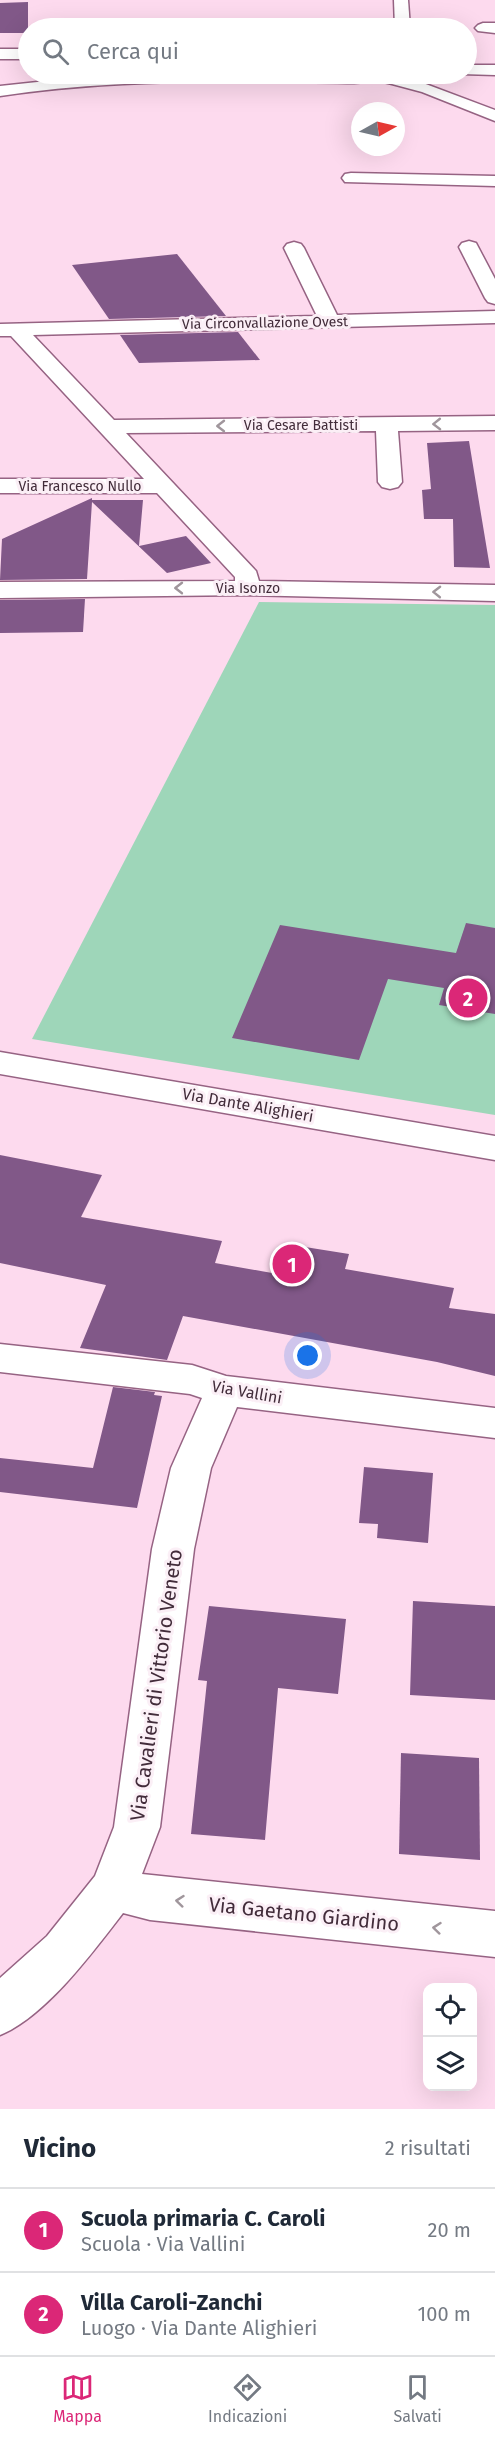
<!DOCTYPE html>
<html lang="it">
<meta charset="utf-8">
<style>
:root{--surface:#fff;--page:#f6f6f7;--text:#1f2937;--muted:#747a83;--line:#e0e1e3;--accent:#db2777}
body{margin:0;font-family:"Fira Sans",sans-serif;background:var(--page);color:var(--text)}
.controls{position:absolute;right:18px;bottom:18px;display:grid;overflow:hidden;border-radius:12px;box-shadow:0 6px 24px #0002}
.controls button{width:54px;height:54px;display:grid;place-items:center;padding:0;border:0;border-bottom:2px solid var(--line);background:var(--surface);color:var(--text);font:30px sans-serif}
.compass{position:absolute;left:351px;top:102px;width:54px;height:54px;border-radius:50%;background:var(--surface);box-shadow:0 6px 24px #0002;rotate:82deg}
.you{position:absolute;left:308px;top:1356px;width:21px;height:21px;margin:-15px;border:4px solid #fff;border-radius:50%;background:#1a73e8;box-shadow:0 0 0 9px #1a73e833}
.badge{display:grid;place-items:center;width:39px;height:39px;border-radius:50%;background:var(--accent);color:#fff;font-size:20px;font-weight:700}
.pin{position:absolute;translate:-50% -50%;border:3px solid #fff;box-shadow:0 2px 6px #0006}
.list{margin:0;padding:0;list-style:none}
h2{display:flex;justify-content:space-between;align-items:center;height:78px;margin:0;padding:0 24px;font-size:26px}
h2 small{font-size:20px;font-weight:400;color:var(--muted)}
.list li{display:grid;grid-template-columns:39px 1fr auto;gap:18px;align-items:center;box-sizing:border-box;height:84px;padding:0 24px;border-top:2px solid var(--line)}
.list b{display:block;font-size:22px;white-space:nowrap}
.list p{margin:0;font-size:20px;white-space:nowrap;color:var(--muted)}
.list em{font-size:20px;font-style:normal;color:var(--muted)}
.icon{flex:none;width:33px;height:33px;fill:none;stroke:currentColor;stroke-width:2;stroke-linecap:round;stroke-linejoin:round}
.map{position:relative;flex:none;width:495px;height:2109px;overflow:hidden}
.search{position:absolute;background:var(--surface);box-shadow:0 6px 24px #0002;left:18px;right:18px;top:18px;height:66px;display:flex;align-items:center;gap:15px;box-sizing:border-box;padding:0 21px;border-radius:33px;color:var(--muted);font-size:22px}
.sheet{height:246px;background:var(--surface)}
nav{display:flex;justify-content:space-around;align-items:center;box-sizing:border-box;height:84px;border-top:2px solid var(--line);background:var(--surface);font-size:16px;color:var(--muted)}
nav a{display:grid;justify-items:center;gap:3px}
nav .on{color:var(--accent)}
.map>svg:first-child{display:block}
</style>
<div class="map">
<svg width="495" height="2109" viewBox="0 0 495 2109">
<rect width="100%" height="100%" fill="#fddaee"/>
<path fill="#9ed6b9" d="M259,602L495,605V1115L32,1039Z"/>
<g fill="#815888">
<path d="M28,2V33H0V3Z"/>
<path d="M177,254L226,316L109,319L72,265Z"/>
<path d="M238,332L260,360L139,363L120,335Z"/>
<path d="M469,441L480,508L490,568L454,567L453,519H424L422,490L431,489L427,443Z"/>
<path d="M92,498V500H143L139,546L186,536L211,563L167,573L92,502L87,579L0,580L2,539Z"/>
<path d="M85,599L83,632L0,633V600Z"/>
<path d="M466,923L495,928V1014L439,1005L444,988L388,979L359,1060L232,1038L280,925L456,953Z"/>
<path d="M0,1155L102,1175L81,1217L222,1241L215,1263L295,1277L305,1247L349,1254L345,1269L454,1288L449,1308L495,1314V1376L437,1362L183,1316L167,1360L80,1348L106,1285L0,1263Z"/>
<path d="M113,1387L155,1392L154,1395L162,1396L137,1508L0,1492V1458L93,1468Z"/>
<path d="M364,1467L433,1473L428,1543L377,1538L378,1524L359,1523Z"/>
<path d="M413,1601L495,1606V1700L410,1695Z"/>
<path d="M209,1606L346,1619L338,1694L278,1688L265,1840L191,1834L207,1681L198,1680Z"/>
<path d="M401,1753L479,1758L480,1860L399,1854Z"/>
</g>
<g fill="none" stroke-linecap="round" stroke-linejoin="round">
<g stroke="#966383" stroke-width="3">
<g id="minor">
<path d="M394,0H408L410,28H395Z"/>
<path d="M483,23H495V33L478,31L475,28L478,25Z"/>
<rect x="0" y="49" width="28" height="10"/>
<path d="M466,65H495V75L461,74H466Z"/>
<path d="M112,74H418L415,80L495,110V121L422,92L392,84L379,81L354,83C235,81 118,78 0,96V86Z"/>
<path d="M351,173L495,176V186L345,182L342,178L345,174Z"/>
<path d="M469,241L476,243L495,279V304L488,302L485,298L459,247L462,243Z"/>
<path d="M294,242L301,244L304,248L337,315L495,311V323L33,335L114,420L495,416V430L398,431L402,482L398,487L390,489L382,487L378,482L376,431L126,433L256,571L259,581L495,585V601L247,595L0,598V582L235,581V577L157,493H0V479H144L11,336H0V324L317,316L284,248L287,244Z"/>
<path d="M0,1052L495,1136V1160L0,1074Z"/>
<path d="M0,1344L192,1365L226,1376L495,1408V1438L237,1407L211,1468L194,1549L160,1827L142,1874L495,1911V1957L150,1920L123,1913C93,1952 45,2017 0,2035V1978L47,1936L95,1876L114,1827L152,1549L171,1468L202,1398L190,1394L0,1372Z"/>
</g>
</g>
<use href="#minor" fill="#fff" fill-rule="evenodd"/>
</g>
<defs><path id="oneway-chevron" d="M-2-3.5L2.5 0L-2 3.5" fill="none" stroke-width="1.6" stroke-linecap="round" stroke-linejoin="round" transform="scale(1.5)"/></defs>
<g stroke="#a0969c">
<use href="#oneway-chevron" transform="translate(437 424) rotate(179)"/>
<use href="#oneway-chevron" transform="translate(221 426) rotate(180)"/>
<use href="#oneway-chevron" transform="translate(179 588) rotate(180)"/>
<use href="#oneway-chevron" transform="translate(437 592) rotate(-179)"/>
<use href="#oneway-chevron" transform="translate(180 1901) rotate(-174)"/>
<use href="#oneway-chevron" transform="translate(437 1928) rotate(-174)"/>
</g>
<g text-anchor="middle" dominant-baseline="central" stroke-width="6" stroke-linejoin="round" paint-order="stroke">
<g font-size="14" fill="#422c3a" stroke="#fbeff6">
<text transform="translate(265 323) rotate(-1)">Via Circonvallazione Ovest</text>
<text x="301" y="425">Via Cesare Battisti</text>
<text x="80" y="486">Via Francesco Nullo</text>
<text x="248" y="588">Via Isonzo</text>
</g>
<g font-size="16" fill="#422c3a" stroke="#fbeff6">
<text transform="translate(248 1105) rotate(10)">Via Dante Alighieri</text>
<text transform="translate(247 1392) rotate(10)">Via Vallini</text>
</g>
<g font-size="20" fill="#422c3a" stroke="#fbeff6">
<text transform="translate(156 1685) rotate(-82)">Via Cavalieri di Vittorio Veneto</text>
<text transform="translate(304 1914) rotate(6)">Via Gaetano Giardino</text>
</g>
</g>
</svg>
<div class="controls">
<button><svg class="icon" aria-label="locate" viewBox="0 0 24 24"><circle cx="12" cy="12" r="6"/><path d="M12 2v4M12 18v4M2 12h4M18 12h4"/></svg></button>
<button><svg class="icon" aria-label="layers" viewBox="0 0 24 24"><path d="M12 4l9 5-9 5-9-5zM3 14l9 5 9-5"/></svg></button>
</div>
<svg class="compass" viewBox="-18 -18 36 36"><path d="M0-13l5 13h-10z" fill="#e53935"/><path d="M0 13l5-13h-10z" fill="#747a83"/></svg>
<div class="you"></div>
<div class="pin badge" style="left:292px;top:1264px">1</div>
<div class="pin badge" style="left:468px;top:998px">2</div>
<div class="search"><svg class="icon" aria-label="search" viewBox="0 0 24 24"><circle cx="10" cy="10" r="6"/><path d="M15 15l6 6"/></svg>Cerca qui</div>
</div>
<section class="sheet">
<h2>Vicino<small>2 risultati</small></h2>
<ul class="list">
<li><span class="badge">1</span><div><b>Scuola primaria C. Caroli</b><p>Scuola · Via Vallini</p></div><em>20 m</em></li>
<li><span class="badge">2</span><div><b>Villa Caroli-Zanchi</b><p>Luogo · Via Dante Alighieri</p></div><em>100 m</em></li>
</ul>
</section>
<nav>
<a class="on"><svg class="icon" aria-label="map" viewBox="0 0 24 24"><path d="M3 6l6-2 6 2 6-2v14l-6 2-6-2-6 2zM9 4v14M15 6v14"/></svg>Mappa</a>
<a><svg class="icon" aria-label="directions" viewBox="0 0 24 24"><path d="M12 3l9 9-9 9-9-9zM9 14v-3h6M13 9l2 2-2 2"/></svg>Indicazioni</a>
<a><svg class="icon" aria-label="saved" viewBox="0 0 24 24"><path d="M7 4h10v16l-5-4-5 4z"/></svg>Salvati</a>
</nav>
